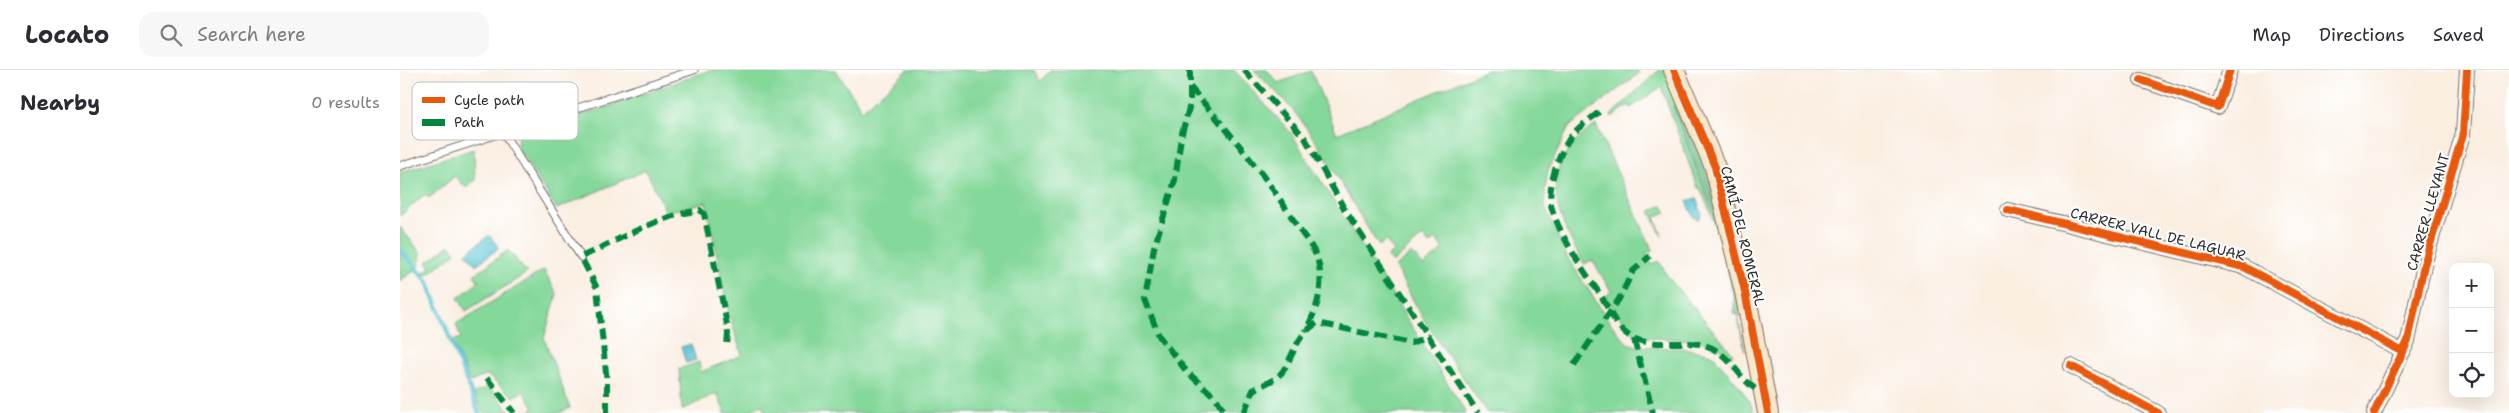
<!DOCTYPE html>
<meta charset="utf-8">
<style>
:root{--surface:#fff;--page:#f7f7f7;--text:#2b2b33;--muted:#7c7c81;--line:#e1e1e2}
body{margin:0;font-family:"Shantell Sans",sans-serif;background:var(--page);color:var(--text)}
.controls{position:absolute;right:15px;bottom:15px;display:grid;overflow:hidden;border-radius:10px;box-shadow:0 5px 20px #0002}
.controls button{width:45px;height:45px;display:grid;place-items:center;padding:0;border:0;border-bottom:1px solid var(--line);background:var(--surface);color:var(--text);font:25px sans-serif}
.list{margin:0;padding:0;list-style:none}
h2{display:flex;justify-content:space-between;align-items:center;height:65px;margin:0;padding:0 20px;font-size:21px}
h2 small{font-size:16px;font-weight:400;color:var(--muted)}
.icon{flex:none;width:28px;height:28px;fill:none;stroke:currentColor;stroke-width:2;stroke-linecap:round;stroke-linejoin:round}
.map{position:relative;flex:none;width:2109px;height:343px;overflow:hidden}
header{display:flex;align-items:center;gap:30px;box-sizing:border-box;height:70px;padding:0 25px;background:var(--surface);border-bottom:1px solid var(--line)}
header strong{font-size:24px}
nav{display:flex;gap:28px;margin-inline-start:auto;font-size:18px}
.search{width:350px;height:45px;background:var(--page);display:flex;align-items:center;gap:12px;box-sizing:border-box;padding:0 18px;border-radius:15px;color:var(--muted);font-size:19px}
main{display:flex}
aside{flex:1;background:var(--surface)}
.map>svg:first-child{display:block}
</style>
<header>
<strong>Locato</strong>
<div class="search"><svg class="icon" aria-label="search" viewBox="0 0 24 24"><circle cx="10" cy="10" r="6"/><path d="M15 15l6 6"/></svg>Search here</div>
<nav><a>Map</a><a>Directions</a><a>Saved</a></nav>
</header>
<main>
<aside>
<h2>Nearby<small>0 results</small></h2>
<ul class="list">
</ul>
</aside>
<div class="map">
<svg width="2109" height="343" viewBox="0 0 2109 343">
<rect width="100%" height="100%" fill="#fff"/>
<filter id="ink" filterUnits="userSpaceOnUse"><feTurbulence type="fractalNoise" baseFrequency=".02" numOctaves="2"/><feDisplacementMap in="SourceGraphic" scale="10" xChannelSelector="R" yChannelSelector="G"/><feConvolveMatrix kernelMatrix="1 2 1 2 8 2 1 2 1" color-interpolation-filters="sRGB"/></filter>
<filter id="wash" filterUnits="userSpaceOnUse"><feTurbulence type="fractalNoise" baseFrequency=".0096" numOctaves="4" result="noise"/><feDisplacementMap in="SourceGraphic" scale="20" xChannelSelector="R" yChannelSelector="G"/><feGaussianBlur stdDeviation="1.12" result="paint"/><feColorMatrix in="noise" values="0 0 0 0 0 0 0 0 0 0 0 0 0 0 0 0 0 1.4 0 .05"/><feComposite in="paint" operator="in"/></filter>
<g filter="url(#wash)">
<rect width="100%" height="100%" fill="#faeee1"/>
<g fill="#84d89a" stroke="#588262">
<path d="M310,0H436L462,40L508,0H634L640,12L650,0H834L891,63L1066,343H366L362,335L344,343H325L317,323L282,340L279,299L299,292L301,302L342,285L330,248L306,132L266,142L246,100L157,139L117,77L118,65L201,39Z"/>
<path d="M854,0H867L878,13L911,1L937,64L1087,0H1238V4L1169,57L1148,101L1145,120V137L1167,187L1211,254L1227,273L1237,276L1288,279L1312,284L1339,316L1351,334L1354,343H1087L1023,248L995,197L1012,183L1023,196L1044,179L1036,169L1029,174L1023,166L992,193L987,187L994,181L986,171L979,176C949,131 926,80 892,39C880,25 866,13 854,0Z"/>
<path d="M1259,0H1267L1308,94L1345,281L1320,166L1300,118H1298L1261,17L1231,38L1229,35L1212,47L1211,45Z"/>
<path d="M1196,55L1253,181L1246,184L1251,194L1259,191L1268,207L1333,284L1330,287C1302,260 1270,275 1234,264L1205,227L1211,221L1192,190L1184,194C1154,143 1135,95 1196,55Z"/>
<path d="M74,79L75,110L66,118L55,106L29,128L25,124L0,146V102Z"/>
<path d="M1263,135L1266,142L1255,147L1262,166L1250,141Z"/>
<path d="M0,157L21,183L19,197L0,211Z"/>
<path d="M50,175L56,183L26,206L23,203L31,197L27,192Z"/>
<path d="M108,180L127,203L66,241L58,228L79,212L74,205Z"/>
<path d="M144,200L157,224L144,268L170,338L159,343H131L130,340L134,337L123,321L114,327L87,305L70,312L53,271L61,268L56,254Z"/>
<path d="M89,317L108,339L110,343H83L74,323Z"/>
</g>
<path fill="#6bb882" stroke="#4b7256" d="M1276,32L1280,33L1303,92L1343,246L1334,244V218L1323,169L1273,37Z"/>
<g fill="#58c3d3" stroke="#42777f">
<path d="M1296,128L1302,144L1298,150L1296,147L1294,148L1287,131Z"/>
<path d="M89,165L99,178L76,195L66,183Z"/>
<path d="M291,274L296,290L286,293L281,277Z"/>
</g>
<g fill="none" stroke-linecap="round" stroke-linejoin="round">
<path stroke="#58c3d3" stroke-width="4.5" d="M0,179L28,212L79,343"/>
</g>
</g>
<g filter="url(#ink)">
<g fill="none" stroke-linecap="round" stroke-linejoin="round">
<g stroke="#736f6b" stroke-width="9">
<g id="lane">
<path d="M104,64L181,187"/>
<path d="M0,96L294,0"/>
</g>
</g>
<g stroke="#736f6b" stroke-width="16">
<g id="street">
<path d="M1741,10L1818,37L1830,0"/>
<path d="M1608,140L1844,197L2003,282"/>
<path d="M1671,296L1758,343"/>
<path d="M1974,343L2008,271L2024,195L2063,64L2067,0"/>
</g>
</g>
<g stroke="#736f6b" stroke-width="22">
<path id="secondary" d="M1274,0L1315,97L1345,222L1368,343"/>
</g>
<use href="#lane" stroke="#fff" stroke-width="7"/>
<use href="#street" stroke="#fff" stroke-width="14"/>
<use href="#secondary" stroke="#fbe6c4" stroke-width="20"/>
<g stroke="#00873e" stroke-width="6" stroke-dasharray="12 6" stroke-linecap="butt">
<path d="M790,0V34L781,67L775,110L754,178L745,230L759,266L787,302L815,327L826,343"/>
<path d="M844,0L905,68L945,140L1078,343"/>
<path d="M790,17C829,62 868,108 899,159C905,168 914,178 917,188C925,212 918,240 905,261"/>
<path d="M1199,42C1191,49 1179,56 1173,64C1160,79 1147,115 1151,135C1157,161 1184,202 1200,224C1210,240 1215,259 1233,268C1256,279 1291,267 1312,278C1336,291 1338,311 1364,324"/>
<path d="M1234,269L1253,343"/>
<path d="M1174,295L1219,229L1233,201L1250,186"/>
<path d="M87,308L114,343"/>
<path d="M207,343V312L197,218L181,187C224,168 252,148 300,140L304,144L326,249L328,264L327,276"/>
<path d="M844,343L853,320C862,315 877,310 883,301C896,281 895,267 917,253L1011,273L1029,266"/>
</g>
<g stroke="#fff" stroke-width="11">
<g id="cycleway">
<path d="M1274,0L1315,97L1345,222L1368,343"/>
<path d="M1741,10L1818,37L1830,0"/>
<path d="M1608,140L1844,197L2003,282"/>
<path d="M1671,296L1758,343"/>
<path d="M1974,343L2008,271L2024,195L2063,64L2067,0"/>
</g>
</g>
<use href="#cycleway" stroke="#e8590c" stroke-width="8"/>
</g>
</g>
<g text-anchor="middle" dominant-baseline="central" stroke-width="4" stroke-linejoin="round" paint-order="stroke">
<g font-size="14" fill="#2b2b2b" stroke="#fff">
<text transform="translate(2028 142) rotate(-74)">CARRER LLEVANT</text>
<text transform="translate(1758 164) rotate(14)">CARRER VALL DE LAGUAR</text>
<text transform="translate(1343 166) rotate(76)">CAMÍ DEL ROMERAL</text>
</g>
</g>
<rect x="12" y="12" width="166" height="58" rx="8" fill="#fff" stroke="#bfbfbf" stroke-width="1"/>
<rect x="22" y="27" width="23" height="6" fill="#e8590c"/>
<rect x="22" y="49" width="23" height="7" fill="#00873e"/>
<g font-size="14" fill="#2b2b2b">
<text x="54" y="35">Cycle path</text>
<text x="54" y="57">Path</text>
</g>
</svg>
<div class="controls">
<button>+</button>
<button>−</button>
<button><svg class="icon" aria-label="locate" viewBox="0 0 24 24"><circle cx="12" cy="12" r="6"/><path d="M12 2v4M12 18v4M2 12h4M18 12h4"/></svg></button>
</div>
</div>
</main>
